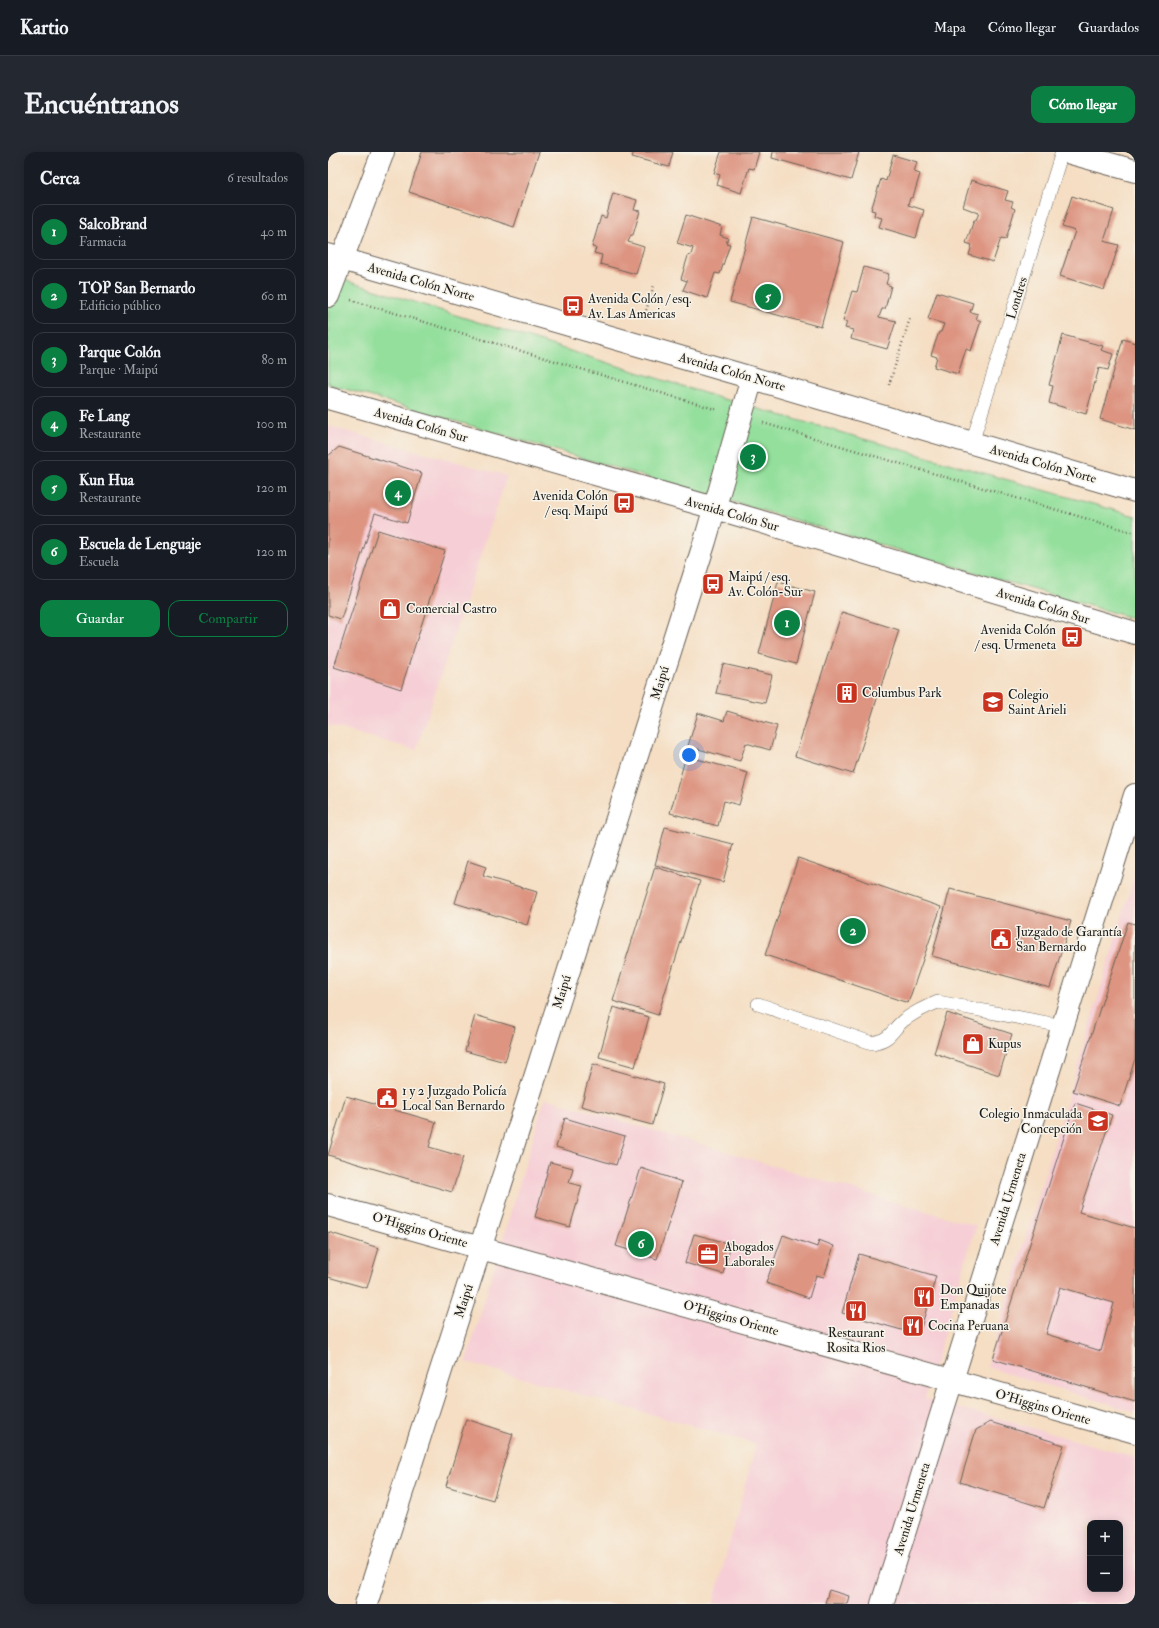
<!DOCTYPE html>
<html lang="es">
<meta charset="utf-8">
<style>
:root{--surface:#171b24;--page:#242831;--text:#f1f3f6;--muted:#9ea1a6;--line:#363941;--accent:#0b8043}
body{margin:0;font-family:"IM FELL Double Pica",serif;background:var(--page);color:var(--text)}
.controls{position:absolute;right:12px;bottom:12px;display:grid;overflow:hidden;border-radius:8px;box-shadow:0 2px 10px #0003}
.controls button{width:36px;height:36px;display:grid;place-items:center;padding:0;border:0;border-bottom:1px solid var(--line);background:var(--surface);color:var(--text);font:20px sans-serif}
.you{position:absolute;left:361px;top:603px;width:14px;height:14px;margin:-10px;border:3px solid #fff;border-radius:50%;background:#1a73e8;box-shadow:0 0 0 6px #1a73e833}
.badge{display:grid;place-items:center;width:26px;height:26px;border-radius:50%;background:var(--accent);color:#fff;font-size:13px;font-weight:700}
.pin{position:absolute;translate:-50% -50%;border:2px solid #fff;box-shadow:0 1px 4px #0006}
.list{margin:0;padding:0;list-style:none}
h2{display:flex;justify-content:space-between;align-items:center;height:52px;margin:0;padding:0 16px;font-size:17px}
h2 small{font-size:13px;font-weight:400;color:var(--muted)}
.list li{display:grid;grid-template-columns:26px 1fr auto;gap:12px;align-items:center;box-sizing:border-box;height:56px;margin:0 8px 8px;padding:0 8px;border:1px solid var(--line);border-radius:12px}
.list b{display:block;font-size:15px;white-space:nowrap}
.list p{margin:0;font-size:13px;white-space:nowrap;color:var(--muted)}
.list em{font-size:13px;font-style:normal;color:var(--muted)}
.actions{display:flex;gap:8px;padding:12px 16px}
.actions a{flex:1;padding:9px 0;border:1px solid var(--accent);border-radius:12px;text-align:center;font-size:14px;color:var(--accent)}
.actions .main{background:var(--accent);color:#fff}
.map{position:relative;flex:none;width:807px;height:1452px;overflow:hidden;border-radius:12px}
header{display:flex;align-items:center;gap:24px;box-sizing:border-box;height:56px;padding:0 20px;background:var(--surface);border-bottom:1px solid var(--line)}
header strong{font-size:19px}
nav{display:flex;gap:22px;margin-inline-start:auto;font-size:14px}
.intro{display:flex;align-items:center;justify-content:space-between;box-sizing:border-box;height:96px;padding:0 24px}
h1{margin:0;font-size:28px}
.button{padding:10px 18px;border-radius:12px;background:var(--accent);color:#fff;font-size:14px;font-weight:700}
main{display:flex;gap:24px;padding:0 24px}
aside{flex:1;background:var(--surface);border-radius:12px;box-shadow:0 2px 10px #0003}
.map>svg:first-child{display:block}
</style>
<header>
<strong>Kartio</strong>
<nav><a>Mapa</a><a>Cómo llegar</a><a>Guardados</a></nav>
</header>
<div class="intro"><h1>Encuéntranos</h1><a class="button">Cómo llegar</a></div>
<main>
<aside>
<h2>Cerca<small>6 resultados</small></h2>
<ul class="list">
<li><span class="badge">1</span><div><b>SalcoBrand</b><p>Farmacia</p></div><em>40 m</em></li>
<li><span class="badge">2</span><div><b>TOP San Bernardo</b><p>Edificio público</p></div><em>60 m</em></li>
<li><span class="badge">3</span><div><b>Parque Colón</b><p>Parque · Maipú</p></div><em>80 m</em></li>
<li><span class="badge">4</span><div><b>Fe Lang</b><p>Restaurante</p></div><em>100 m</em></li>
<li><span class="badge">5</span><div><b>Kun Hua</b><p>Restaurante</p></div><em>120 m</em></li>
<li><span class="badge">6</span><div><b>Escuela de Lenguaje</b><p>Escuela</p></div><em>120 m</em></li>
</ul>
<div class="actions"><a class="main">Guardar</a><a>Compartir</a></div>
</aside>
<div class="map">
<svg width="807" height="1452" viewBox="0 0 807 1452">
<rect width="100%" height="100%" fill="#f7f3e8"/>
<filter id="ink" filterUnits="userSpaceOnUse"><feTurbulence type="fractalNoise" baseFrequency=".025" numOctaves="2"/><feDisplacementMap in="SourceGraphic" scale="8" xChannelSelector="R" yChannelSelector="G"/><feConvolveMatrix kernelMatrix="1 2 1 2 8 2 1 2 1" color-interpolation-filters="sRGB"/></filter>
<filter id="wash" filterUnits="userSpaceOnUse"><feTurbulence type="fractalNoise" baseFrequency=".012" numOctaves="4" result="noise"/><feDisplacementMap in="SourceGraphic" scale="16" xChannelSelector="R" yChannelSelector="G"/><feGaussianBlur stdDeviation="0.9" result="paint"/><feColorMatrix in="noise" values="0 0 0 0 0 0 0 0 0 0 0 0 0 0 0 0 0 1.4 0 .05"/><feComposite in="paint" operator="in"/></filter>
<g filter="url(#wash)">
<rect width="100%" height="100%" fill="#f5dec3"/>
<g fill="#f6cfd6" fill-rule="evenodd">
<path d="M0,274L179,324L88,598L0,573Z"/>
<path d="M807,722V1260L659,1215Z"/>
<path d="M217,946L648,1074L597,1246L807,1305V1452H385L428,1292L138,1210ZM762,1371H792V1437H762Z"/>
</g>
<path fill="#93df9b" stroke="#587e5c" d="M0,123L392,246L807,364V467L0,232Z"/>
<g id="blocks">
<g fill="#dd9582" fill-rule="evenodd">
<path d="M94,0H211L186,75L81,40Z"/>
<path d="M306,0H345L341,15L304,5Z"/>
<path d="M393,0H431L426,17L421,16L413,41L389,33L392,23L386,21Z"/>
<path d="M445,0H531L523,28L444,6Z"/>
<path d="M565,3L589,10L586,20L592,22L585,45L582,46L580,53L596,58L588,86L551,75L554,66L546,64L547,59L543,58L553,27L558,29Z"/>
<path d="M643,28L680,39L677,48L685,50L683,55L687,57L678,87L673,86L665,110L641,103L644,93L638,91L646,68H648L651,61L635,55Z"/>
<path d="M285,41L309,48L306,58L312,59L305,83H303L300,90L316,95L308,122L272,112L274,103L266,101L268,96L264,95L273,64L278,66Z"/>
<path d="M744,44L786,58L776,89L791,93L776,138L732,124L747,79L734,75Z"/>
<path d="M358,63L394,75L392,83L400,86L398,91L402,92L392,122L387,121L379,146L355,138L359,129L353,127L360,104L363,103L365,96L349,91Z"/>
<path d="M425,65L516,90L493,175L402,150Z"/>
<path d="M536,115L561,122L558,132L563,134L557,157H554L551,165L568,169L559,197L523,187L525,178L517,176L519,170L515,169L524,139L529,140Z"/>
<path d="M609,140L645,151L642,160L650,162L648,167L653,169L643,199L638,197L630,222L606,215L609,205L603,203L611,180H613L616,172L600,167Z"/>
<path d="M735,183L775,194L773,198L785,202L780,218L771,216L758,262L721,251L725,234L721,233Z"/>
<path d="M795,187L807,191V278L772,267Z"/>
<path d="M11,295L94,321L79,371L47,361L13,467L0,463V304Z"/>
<path d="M50,378L117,399L73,537L6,515Z"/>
<path d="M450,430L487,440L468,512L431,502Z"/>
<path d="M514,460L571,478L525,622L467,604Z"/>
<path d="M395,512L444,523L437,551L388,541Z"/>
<path d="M399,559L449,574L442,598L418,591L412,609L360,594L370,561L396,569Z"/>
<path d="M358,604L420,621L411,653L396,649L390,674L342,661Z"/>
<path d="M337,675L405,692L395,730L327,713Z"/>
<path d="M470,706L613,755L580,851L437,803Z"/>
<path d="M140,709L158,715L155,724L209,740L199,773L127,751Z"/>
<path d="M327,715L372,729L330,863L285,849Z"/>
<path d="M622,737L743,769L722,836L604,804Z"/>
<path d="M800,770L807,772V907L792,954L745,939Z"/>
<path d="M285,855L321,865L307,915L271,905Z"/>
<path d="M619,861L684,882L671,923L606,901Z"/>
<path d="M147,863L187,875L177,910L137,899Z"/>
<path d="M265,912L336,932L324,973L253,954Z"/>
<path d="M18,944L108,970L101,995L135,1005L124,1040L0,1003Z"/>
<path d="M747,951L784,963L751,1060L807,1076V1250L665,1207ZM732,1135L786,1151L773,1199L718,1182Z"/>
<path d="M237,966L297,984L288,1013L228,995Z"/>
<path d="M222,1010L245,1016L241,1031L254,1034L242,1075L207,1065Z"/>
<path d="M313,1016L354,1030L329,1107L288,1094Z"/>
<path d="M0,1080L51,1096L39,1136L0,1125Z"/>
<path d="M366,1082L403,1092L395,1122L357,1111Z"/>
<path d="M455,1083L489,1095L491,1088L506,1094L496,1125L488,1123L481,1146L438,1131Z"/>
<path d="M531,1102L608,1124L591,1183L514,1161Z"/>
<path d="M138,1267L185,1282L165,1348L118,1334Z"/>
<path d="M662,1270L736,1293L716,1356L632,1330L648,1278Z"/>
<path d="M501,1438L521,1444L519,1452L497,1451Z"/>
</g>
</g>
</g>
<g filter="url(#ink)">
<use href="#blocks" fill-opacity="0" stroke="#686056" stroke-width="1"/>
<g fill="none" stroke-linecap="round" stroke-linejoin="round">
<g stroke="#686056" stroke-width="14">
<g id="lane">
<path d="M644,291L734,0"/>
<path d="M430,852L544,891C565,887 562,879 576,868C587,860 597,855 610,850L735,874"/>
</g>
</g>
<g stroke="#686056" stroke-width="24">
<path id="street" d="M739,0L807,19"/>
</g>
<g stroke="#686056" stroke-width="24">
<g id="secondary">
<path d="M0,144L55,0"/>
<path d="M0,1053L807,1280"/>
<path d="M38,1452L202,941L377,389L424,226"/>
<path d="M554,1452L807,643"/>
</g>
</g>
<g stroke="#686056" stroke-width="24">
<g id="primary">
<path d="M0,103L424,226L807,339"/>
<path d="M0,246L404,361L807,481"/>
</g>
</g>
<g stroke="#686056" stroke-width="2.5" stroke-dasharray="1 3" stroke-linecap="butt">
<path d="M23,148L390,258"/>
<path d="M317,162L326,133"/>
<path d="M561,233L582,166"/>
<path d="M435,271L807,381"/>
</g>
<use href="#lane" stroke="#fff" stroke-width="13"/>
<use href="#street" stroke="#fff" stroke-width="22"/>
<use href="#secondary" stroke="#fff" stroke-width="22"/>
<use href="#primary" stroke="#fff" stroke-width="22"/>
</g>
</g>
<defs>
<g id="bus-square" transform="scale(1.15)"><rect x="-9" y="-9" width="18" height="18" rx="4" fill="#c8321e" stroke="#f7f3e8"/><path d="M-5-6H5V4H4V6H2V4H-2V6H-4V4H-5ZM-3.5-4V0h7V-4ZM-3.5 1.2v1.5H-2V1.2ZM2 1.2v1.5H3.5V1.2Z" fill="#fff"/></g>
<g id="shop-square" transform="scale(1.15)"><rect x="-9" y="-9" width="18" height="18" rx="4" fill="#c8321e" stroke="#f7f3e8"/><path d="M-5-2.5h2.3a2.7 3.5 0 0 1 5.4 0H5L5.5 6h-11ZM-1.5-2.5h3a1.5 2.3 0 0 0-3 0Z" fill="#fff"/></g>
<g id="building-square" transform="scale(1.15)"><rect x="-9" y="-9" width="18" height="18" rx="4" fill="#c8321e" stroke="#f7f3e8"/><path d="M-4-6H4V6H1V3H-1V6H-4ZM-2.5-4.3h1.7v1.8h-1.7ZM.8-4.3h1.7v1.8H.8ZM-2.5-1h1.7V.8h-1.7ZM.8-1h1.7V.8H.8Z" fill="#fff"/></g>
<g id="school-square" transform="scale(1.15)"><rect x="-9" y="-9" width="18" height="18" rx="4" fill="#c8321e" stroke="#f7f3e8"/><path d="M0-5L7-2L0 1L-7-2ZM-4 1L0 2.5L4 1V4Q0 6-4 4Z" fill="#fff"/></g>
<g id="civic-square" transform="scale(1.15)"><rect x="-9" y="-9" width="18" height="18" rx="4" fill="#c8321e" stroke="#f7f3e8"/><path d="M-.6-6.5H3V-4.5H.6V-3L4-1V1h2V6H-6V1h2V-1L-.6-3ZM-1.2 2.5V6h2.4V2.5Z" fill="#fff"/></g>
<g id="office-square" transform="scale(1.15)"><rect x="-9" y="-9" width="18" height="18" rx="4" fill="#c8321e" stroke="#f7f3e8"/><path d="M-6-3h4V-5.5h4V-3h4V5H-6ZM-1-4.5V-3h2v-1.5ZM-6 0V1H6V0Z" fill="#fff"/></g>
<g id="restaurant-square" transform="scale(1.15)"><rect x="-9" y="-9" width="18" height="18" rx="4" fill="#c8321e" stroke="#f7f3e8"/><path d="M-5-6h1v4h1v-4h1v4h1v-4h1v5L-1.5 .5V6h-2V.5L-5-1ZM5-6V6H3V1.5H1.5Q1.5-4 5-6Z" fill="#fff"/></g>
</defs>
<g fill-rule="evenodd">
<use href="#bus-square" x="245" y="154"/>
<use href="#bus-square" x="296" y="351"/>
<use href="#bus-square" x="385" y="432"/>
<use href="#shop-square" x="62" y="457"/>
<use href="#bus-square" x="744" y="485"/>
<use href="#building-square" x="519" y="541"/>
<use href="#school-square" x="665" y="550"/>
<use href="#civic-square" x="673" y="787"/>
<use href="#shop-square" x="645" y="892"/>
<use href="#civic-square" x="59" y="946"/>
<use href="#school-square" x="770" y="969"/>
<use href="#office-square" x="380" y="1102"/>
<use href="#restaurant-square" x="596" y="1145"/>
<use href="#restaurant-square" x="528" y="1159"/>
<use href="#restaurant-square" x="585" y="1174"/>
</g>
<g text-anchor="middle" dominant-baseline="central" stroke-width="3" stroke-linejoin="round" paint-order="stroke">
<g font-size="13" fill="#1c1c1c" stroke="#f7f3e8">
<text transform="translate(93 130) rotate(16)">Avenida Colón Norte</text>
<text transform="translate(689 146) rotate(-73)">Londres</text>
<text transform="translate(404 220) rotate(16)">Avenida Colón Norte</text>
<text transform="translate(93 273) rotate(16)">Avenida Colón Sur</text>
<text transform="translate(715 312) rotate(16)">Avenida Colón Norte</text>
<text transform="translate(404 362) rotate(16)">Avenida Colón Sur</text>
<text transform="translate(715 454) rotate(17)">Avenida Colón Sur</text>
<text transform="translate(332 531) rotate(-73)">Maipú</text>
<text transform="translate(234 840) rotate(-73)">Maipú</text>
<text transform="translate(680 1047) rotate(-73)">Avenida Urmeneta</text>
<text transform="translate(92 1078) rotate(16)">O'Higgins Oriente</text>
<text transform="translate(136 1149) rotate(-72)">Maipú</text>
<text transform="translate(403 1166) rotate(16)">O'Higgins Oriente</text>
<text transform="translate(715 1255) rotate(16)">O'Higgins Oriente</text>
<text transform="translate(584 1357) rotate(-73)">Avenida Urmeneta</text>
</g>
<g font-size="13" fill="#1c1c1c" stroke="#f7f3e8" text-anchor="start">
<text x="260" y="147">Avenida Colón / esq.<tspan x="260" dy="15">Av. Las Americas</tspan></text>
<text x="280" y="344" text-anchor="end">Avenida Colón<tspan x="280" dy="15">/ esq. Maipú</tspan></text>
<text x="400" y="425">Maipú / esq.<tspan x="400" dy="15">Av. Colón-Sur</tspan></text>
<text x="78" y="457">Comercial Castro</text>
<text x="728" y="478" text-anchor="end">Avenida Colón<tspan x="728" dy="15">/ esq. Urmeneta</tspan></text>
<text x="534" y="541">Columbus Park</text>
<text x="680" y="543">Colegio<tspan x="680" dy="15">Saint Arieli</tspan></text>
<text x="688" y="780">Juzgado de Garantía<tspan x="688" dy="15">San Bernardo</tspan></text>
<text x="660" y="892">Kupus</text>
<text x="74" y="939">1 y 2 Juzgado Policía<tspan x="74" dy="15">Local San Bernardo</tspan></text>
<text x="754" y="962" text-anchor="end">Colegio Inmaculada<tspan x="754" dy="15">Concepción</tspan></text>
<text x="396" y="1095">Abogados<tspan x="396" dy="15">Laborales</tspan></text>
<text x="612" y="1138">Don Quijote<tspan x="612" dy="15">Empanadas</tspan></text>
<text x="600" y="1174">Cocina Peruana</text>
<text x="528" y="1181" text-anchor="middle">Restaurant<tspan x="528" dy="15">Rosita Rios</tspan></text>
</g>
</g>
</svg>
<div class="controls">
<button>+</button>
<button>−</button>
</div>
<div class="you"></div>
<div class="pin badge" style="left:459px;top:471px">1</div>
<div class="pin badge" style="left:525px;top:779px">2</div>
<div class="pin badge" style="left:425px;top:305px">3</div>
<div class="pin badge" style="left:70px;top:341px">4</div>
<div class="pin badge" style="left:440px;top:145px">5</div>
<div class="pin badge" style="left:313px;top:1092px">6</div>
</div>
</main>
